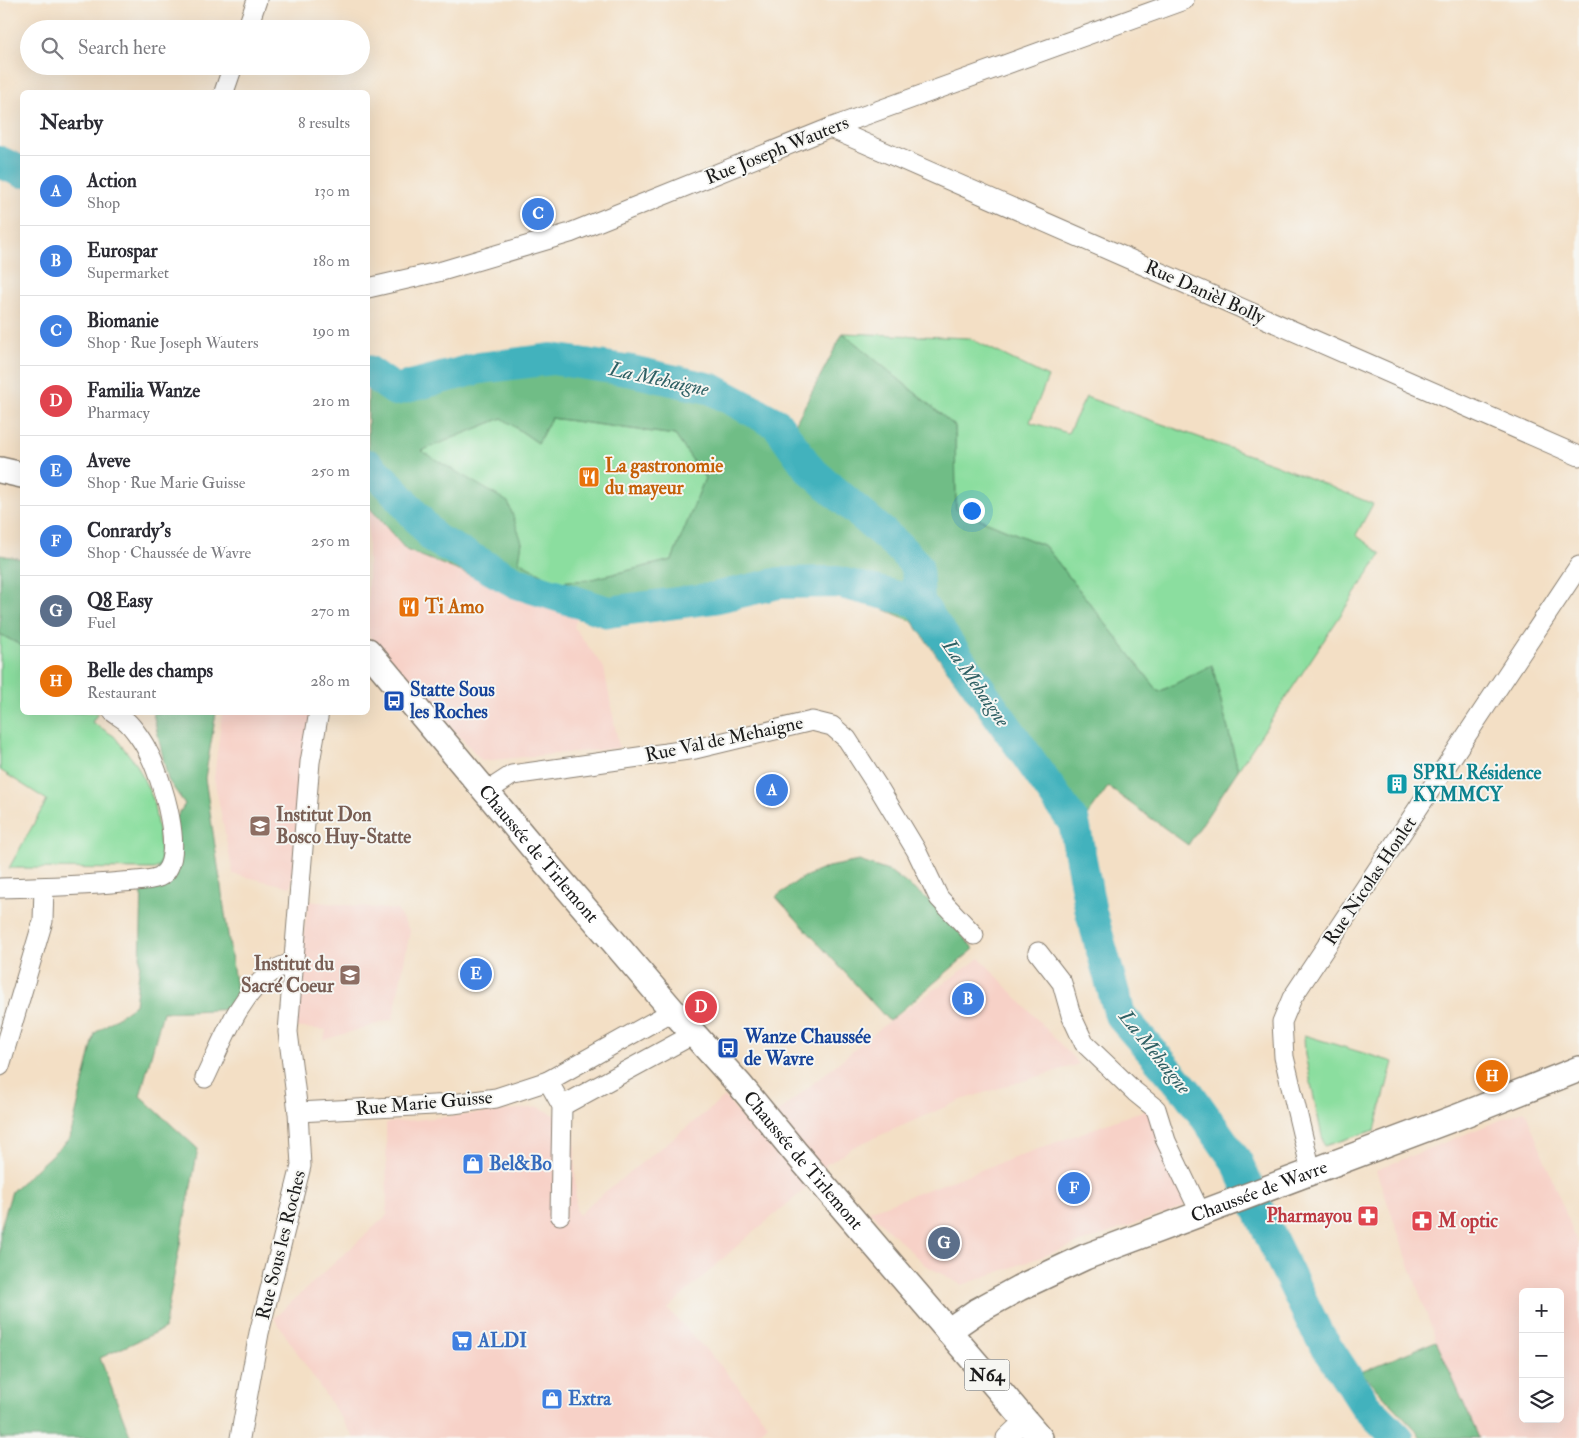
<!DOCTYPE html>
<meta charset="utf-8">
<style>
:root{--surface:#fff;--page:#f7f7f7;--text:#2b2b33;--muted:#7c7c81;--line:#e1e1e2;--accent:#0f766e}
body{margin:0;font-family:"IM FELL Double Pica",serif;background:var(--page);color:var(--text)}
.controls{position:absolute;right:15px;bottom:15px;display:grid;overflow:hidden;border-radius:8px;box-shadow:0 5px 20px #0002}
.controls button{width:45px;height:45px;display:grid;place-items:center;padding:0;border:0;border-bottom:1px solid var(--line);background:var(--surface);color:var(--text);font:25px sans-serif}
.you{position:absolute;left:971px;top:510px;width:18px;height:18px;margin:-12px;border:4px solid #fff;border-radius:50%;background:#1a73e8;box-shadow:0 0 0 8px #1a73e833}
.badge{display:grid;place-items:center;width:32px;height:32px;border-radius:50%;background:var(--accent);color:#fff;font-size:16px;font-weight:700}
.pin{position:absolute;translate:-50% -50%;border:2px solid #fff;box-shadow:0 1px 5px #0006}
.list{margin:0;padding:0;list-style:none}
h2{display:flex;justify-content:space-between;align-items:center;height:65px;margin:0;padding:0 20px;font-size:21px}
h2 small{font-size:16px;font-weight:400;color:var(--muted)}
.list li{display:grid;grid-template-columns:32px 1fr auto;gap:15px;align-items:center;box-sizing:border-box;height:70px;padding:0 20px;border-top:1px solid var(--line)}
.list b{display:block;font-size:19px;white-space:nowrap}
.list p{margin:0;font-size:16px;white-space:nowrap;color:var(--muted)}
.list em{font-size:16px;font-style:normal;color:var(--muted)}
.icon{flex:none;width:28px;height:28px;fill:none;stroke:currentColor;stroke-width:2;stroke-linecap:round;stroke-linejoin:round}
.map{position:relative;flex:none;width:1579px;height:1438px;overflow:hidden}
.search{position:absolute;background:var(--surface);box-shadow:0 5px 20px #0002;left:20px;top:20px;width:350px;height:55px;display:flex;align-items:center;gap:12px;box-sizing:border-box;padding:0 18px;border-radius:28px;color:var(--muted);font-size:19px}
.panel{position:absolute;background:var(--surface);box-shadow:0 5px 20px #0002;left:20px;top:90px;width:350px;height:625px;border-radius:8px}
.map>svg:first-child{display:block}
</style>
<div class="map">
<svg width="1579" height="1438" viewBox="0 0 1579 1438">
<rect width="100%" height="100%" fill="#f6f6f2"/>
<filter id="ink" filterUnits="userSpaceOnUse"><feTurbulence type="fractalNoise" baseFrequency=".02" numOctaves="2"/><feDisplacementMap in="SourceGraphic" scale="10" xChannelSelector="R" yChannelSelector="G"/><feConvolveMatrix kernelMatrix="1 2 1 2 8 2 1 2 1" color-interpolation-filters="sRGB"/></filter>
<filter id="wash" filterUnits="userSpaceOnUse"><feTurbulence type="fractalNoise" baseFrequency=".0096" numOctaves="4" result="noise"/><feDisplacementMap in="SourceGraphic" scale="20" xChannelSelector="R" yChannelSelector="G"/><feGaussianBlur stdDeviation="1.12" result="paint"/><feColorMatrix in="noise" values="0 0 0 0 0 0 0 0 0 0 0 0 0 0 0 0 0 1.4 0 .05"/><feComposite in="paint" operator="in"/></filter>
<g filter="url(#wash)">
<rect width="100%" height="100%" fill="#f3dfc5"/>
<g fill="#f7d1c7" fill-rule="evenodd">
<path d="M368,506L406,550L579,612L574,627L604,668L619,748L482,761L368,635Z"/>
<path d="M222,713H312L291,887L233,874L214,778Z"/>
<path d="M308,901L397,910L410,931L393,1019L324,1040L326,1030L292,1027Z"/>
<path d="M980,958L1079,1064L964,1099L853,1147L831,1162H829L804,1190L738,1245L668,1309L721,1366L768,1424L751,1438H354L274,1318L387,1215L386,1123L539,1107L574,1125L576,1211L579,1215L591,1203L725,1097L753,1133L889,1021Z"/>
<path d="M1151,1109L1185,1206L962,1285L925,1265L869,1211L1133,1114Z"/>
<path d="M1525,1110L1579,1247V1438H1479L1436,1341L1376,1170ZM1523,1292H1560V1419H1523Z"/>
</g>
<g fill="#8bde9f" stroke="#547d5e">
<path d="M843,333L969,338L1048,377L1030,422L1068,433L1086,397L1277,465L1373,504L1356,535L1381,554L1238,770L1212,665L1159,692L1045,546L956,509L955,426Z"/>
<path d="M502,418L538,443L551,418L675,435L705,478L672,560L588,580L556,582L518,561L522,542L420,451Z"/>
<path d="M0,634L22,646V712L98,713L92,722L114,736L137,765L153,799L159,836L161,865L155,869L9,868L47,800L0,770Z"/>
<path d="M1304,1035L1393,1062L1375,1130L1324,1146L1305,1055Z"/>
</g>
<g fill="#70bd86" stroke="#466c51" fill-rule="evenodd">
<path d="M843,333L955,426L956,509L1045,546L1159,692L1212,665L1238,770L1188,845L1108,787L1085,819L1053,816L912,621L839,591L769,595L679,616L618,622L579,612L487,582L406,550L368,506V372L395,390L413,375L548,350L724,387L794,426ZM502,418L538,443L551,418L675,435L705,478L672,560L588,580L556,582L519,561L522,542L508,502L421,451Z"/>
<path d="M0,555L22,559V646L0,634Z"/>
<path d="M153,713H216L205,778L239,1009L163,1012L140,1096L198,1149L164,1329L100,1358L131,1438H0V1230L12,1191L70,1138L95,1033L135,1005L140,964L142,886L156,877L171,826L185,804L168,780Z"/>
<path d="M859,861L891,872L935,905L974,949L889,1021L776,897L800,879L828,867Z"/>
<path d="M1436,1341L1479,1438H1421L1416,1430L1361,1372Z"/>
</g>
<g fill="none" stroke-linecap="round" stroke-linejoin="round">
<g stroke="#43b2bd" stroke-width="32">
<path d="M0,162L22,172"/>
<path d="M368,371L395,390L480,368L552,359L632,371L712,389L777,424L809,469L898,546L917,566L919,602"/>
<path d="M368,465L390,486L435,539L517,583L608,612L714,598L779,583L837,582L919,602L1074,823L1091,912L1120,1015L1189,1094L1237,1162L1273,1242L1316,1330L1365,1405L1398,1438"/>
</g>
</g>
</g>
<g filter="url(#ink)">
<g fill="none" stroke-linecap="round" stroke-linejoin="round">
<g stroke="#887e70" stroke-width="21">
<g id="minor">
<path d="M247,29L257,0"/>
<path d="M224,92L233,66"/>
<path d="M830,128L1579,456"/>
<path d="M368,288L442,271L570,233L830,128L1184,0"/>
<path d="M486,792L512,775L695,749L812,721L832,726L847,739L880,790L916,850L939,898L974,935"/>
<path d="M0,888C41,887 81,886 122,882C134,881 149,881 159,877C190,863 160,773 148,752C144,743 133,727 126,721C122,718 117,715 113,712"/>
<path d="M1038,952L1062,983L1071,1015L1084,1043L1135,1092L1156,1109L1166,1141L1200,1212"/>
<path d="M0,1066L43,921L44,887"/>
<path d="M205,1078C223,1041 238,996 273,971C279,967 288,964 295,962"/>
<path d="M548,1081L562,1106L560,1215"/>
<path d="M562,1106L694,1034"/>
<path d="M298,1112L453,1104L496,1098L548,1081L673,1011"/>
<path d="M1311,1171L1284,1057L1282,1022L1292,998L1579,566"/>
<path d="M240,1438L259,1333L301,1166L298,1112L288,1032L310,762L319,712"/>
<path d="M1006,1438L1025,1420"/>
</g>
</g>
<g stroke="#887e70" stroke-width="28">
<g id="major">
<path d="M0,470L22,475"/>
<path id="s1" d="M368,651L534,849L673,1011L740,1085L795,1152L1040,1438"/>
<path id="s2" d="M948,1331L977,1311L1019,1288L1085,1257L1460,1116L1579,1069"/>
</g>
</g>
<use href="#minor" stroke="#fff" stroke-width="19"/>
<use href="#major" stroke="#fff" stroke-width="25"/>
</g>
</g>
<defs>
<g id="restaurant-square" transform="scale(1.125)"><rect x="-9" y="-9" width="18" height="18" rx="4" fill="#e8710a" stroke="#f6f6f2"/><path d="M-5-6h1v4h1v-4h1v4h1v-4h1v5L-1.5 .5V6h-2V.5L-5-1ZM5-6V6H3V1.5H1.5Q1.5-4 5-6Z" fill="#fff"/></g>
<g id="bus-square" transform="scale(1.125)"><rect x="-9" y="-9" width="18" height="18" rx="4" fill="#1a4fb4" stroke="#f6f6f2"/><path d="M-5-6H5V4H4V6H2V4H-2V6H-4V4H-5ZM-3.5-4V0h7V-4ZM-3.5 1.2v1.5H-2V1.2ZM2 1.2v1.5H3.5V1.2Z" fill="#fff"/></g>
<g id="building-square" transform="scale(1.125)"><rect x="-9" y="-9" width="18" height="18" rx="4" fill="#0f9aa8" stroke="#f6f6f2"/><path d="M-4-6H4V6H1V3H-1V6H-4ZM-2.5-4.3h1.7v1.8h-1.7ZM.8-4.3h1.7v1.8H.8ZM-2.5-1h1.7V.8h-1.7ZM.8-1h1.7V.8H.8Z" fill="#fff"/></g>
<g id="school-square" transform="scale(1.125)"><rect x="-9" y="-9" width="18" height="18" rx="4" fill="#8d6e63" stroke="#f6f6f2"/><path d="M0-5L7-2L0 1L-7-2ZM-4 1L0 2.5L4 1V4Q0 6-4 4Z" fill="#fff"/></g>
<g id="shop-square" transform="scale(1.125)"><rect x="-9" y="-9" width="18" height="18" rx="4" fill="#3f7fe0" stroke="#f6f6f2"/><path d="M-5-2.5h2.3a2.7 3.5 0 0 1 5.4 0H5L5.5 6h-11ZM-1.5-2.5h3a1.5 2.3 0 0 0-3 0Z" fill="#fff"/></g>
<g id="pharmacy-square" transform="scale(1.125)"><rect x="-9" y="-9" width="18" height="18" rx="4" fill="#e0444e" stroke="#f6f6f2"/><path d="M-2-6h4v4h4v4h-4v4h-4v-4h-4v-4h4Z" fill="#fff"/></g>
<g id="supermarket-square" transform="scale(1.125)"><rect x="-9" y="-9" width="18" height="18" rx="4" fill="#3f7fe0" stroke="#f6f6f2"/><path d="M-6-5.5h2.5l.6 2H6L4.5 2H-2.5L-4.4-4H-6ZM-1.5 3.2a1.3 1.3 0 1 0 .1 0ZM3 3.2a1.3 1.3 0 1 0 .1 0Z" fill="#fff"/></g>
</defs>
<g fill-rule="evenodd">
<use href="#restaurant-square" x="589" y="477"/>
<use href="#restaurant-square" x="409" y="607"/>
<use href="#bus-square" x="394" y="701"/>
<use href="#building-square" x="1397" y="784"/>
<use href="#school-square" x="260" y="826"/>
<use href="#school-square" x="350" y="975"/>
<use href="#bus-square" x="728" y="1048"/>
<use href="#shop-square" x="473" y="1164"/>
<use href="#pharmacy-square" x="1368" y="1216"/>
<use href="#pharmacy-square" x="1422" y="1221"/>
<use href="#supermarket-square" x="462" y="1341"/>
<use href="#shop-square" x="552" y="1399"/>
</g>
<g text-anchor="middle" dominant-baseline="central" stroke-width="4" stroke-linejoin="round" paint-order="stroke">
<rect fill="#f6f6f2" stroke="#5d5d5c" stroke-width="1" x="964.5" y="1359.5" width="45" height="31" rx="4"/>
<g font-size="18" font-weight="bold" fill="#1c1c1c">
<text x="987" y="1375">N64</text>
</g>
<g font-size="19" fill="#1c1c1c" stroke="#f6f6f2">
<text transform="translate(777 150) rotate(-22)">Rue Joseph Wauters</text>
<text transform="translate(1205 292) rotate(24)">Rue Danièl Bolly</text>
<text transform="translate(724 739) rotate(-12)">Rue Val de Mehaigne</text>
<text stroke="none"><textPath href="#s1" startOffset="265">Chaussée de Tirlemont</textPath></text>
<text transform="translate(1370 881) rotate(-56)">Rue Nicolas Honlet</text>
<text transform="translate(424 1103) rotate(-5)">Rue Marie Guisse</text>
<text stroke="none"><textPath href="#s1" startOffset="670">Chaussée de Tirlemont</textPath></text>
<text stroke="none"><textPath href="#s2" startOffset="342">Chaussée de Wavre</textPath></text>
<text transform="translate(281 1245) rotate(-76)">Rue Sous les Roches</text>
</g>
<g font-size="19" font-weight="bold" fill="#c56008" stroke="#f6f6f2" text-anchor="start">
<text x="605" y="466">La gastronomie<tspan x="605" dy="22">du mayeur</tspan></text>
<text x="425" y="607">Ti Amo</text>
</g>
<g font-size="19" font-weight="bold" fill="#164399" stroke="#f6f6f2" text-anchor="start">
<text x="410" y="690">Statte Sous<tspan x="410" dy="22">les Roches</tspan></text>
<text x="744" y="1037">Wanze Chaussée<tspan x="744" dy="22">de Wavre</tspan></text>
</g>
<g font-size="19" font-weight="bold" fill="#0d838f" stroke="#f6f6f2" text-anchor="start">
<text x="1413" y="773">SPRL Résidence<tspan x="1413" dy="22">KYMMCY</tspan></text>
</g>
<g font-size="19" font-weight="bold" fill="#785e54" stroke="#f6f6f2" text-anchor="start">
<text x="276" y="815">Institut Don<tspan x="276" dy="22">Bosco Huy-Statte</tspan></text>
<text x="334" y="964" text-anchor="end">Institut du<tspan x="334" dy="22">Sacré Coeur</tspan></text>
</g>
<g font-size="19" font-weight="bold" fill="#366cbe" stroke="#f6f6f2" text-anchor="start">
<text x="489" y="1164">Bel&amp;Bo</text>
<text x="478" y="1341">ALDI</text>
<text x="568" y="1399">Extra</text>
</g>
<g font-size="19" font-weight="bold" fill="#be3a42" stroke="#f6f6f2" text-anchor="end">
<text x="1352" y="1216">Pharmayou</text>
<text x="1438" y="1221" text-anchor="start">M optic</text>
</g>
<g font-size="20" font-style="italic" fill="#2e6064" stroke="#f6f6f2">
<text transform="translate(659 379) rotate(12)">La Mehaigne</text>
<text transform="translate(976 683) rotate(55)">La Mehaigne</text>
<text transform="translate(1155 1052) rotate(51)">La Mehaigne</text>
</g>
</g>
</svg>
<div class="controls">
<button>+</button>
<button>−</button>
<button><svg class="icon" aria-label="layers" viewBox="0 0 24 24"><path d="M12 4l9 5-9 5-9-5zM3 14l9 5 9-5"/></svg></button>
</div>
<div class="you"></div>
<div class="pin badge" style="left:772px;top:790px;background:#3f7fe0">A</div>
<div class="pin badge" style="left:968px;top:999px;background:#3f7fe0">B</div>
<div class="pin badge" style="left:538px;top:214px;background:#3f7fe0">C</div>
<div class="pin badge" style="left:701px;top:1007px;background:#e0444e">D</div>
<div class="pin badge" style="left:476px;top:974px;background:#3f7fe0">E</div>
<div class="pin badge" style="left:1074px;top:1188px;background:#3f7fe0">F</div>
<div class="pin badge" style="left:944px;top:1243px;background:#5c6f8a">G</div>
<div class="pin badge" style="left:1492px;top:1076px;background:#e8710a">H</div>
<div class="search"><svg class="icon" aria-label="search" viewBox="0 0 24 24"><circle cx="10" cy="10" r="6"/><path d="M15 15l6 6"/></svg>Search here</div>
<section class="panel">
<h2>Nearby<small>8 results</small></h2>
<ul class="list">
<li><span class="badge" style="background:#3f7fe0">A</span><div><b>Action</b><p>Shop</p></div><em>130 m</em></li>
<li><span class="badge" style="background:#3f7fe0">B</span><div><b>Eurospar</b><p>Supermarket</p></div><em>180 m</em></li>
<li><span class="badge" style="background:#3f7fe0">C</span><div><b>Biomanie</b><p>Shop · Rue Joseph Wauters</p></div><em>190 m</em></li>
<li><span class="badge" style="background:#e0444e">D</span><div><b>Familia Wanze</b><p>Pharmacy</p></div><em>210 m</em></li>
<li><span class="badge" style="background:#3f7fe0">E</span><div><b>Aveve</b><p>Shop · Rue Marie Guisse</p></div><em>250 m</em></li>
<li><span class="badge" style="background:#3f7fe0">F</span><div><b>Conrardy's</b><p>Shop · Chaussée de Wavre</p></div><em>250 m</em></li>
<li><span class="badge" style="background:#5c6f8a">G</span><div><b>Q8 Easy</b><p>Fuel</p></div><em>270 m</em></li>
<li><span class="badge" style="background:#e8710a">H</span><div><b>Belle des champs</b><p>Restaurant</p></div><em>280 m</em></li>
</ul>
</section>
</div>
